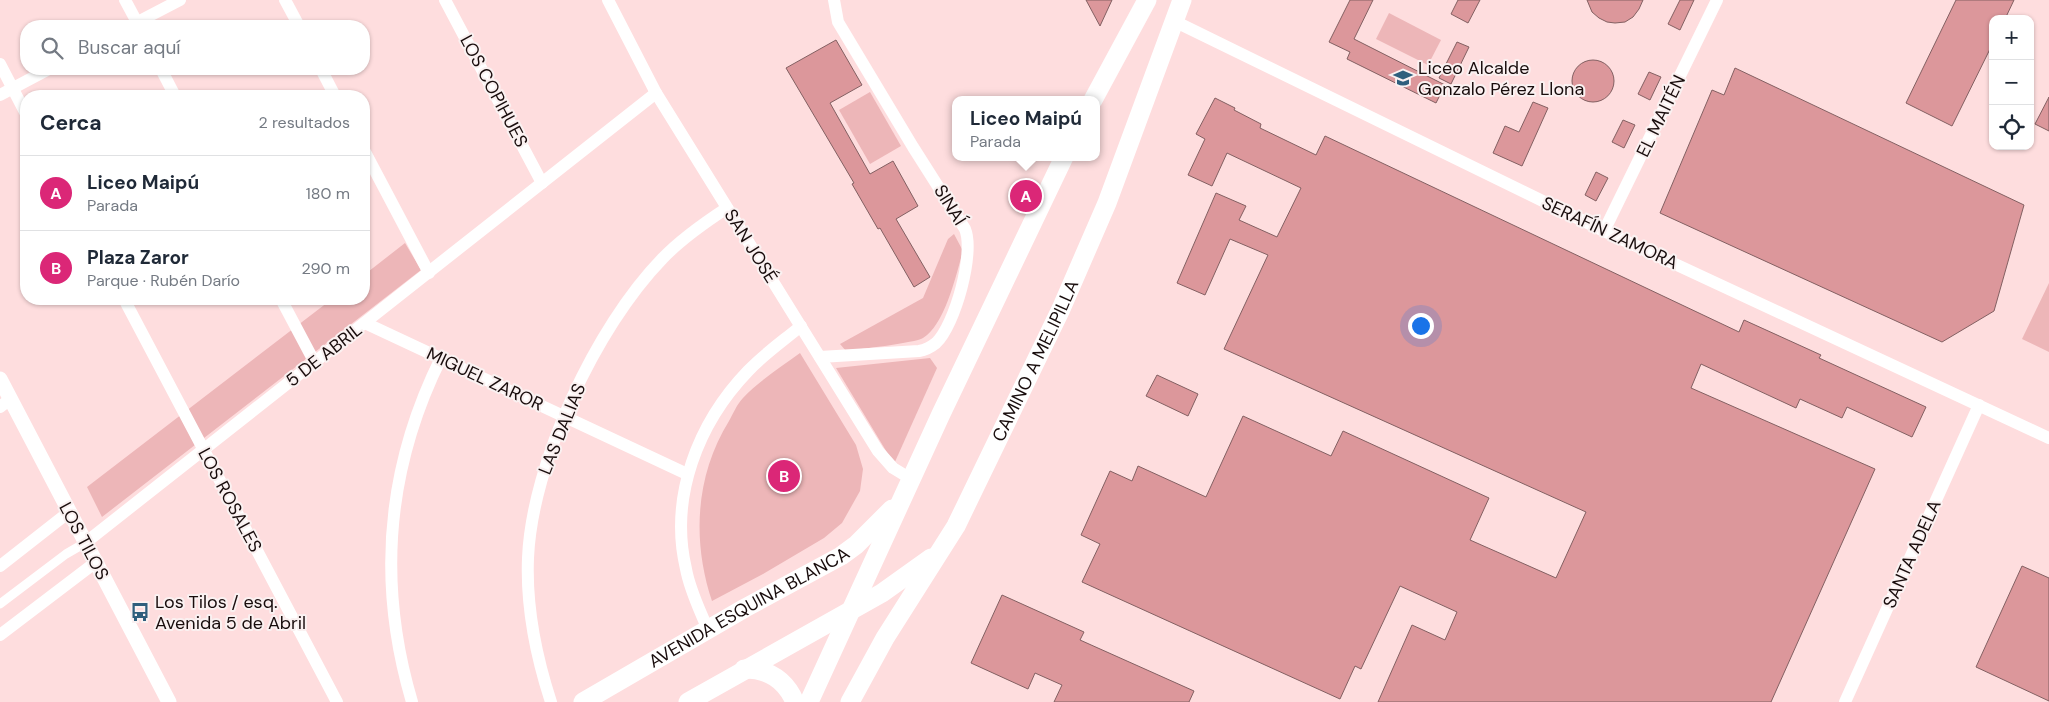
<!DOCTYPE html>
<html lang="es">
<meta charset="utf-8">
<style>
:root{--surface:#fff;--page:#f6f6f7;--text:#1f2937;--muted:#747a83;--line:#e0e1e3;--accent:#db2777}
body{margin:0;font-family:"DM Sans",sans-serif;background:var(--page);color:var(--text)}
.controls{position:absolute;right:15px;top:15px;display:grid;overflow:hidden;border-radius:10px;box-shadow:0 1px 4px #0004}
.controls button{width:45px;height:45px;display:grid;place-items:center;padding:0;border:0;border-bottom:1px solid var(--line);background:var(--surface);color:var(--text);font:25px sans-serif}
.you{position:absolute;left:1420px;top:325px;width:18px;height:18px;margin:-12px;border:4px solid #fff;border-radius:50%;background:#1a73e8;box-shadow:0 0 0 8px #1a73e833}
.badge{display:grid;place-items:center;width:32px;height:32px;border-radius:50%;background:var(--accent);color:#fff;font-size:16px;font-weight:700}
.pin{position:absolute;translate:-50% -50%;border:2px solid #fff;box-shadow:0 1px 5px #0006}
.popup{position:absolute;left:952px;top:96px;width:148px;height:65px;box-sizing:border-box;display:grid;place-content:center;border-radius:10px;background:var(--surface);filter:drop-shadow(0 1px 4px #0005);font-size:16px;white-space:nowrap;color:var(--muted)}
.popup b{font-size:19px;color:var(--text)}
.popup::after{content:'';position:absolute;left:50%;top:100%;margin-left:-10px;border:10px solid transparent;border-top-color:var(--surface)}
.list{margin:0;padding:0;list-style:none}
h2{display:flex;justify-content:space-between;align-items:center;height:65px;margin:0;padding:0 20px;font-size:21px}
h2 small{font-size:16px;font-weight:400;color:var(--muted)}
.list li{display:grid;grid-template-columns:32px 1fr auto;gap:15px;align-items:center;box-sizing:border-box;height:75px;padding:0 20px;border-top:1px solid var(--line)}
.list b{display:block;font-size:19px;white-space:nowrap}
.list p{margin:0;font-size:16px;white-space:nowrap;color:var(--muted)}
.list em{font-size:16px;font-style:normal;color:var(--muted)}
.icon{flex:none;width:28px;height:28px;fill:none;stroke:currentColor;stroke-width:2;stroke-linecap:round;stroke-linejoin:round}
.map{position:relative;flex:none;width:2049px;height:702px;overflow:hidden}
.search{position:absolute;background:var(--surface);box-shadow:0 1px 4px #0004;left:20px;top:20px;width:350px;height:55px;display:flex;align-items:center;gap:12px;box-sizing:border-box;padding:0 18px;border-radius:20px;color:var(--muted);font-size:19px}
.panel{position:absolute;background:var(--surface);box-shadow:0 1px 4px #0004;left:20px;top:90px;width:350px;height:215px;border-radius:20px}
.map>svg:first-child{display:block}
</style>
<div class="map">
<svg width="2049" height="702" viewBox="0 0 2049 702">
<rect width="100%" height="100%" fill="#feddde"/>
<g fill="#edb6b8">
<path d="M1389,13L1441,40L1428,65L1376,39Z"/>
<path d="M870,92L901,146L870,164L839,110Z"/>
<path d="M954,234L963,251C956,275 945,325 923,338C915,343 860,349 846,351L840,344L923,298L948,239Z"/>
<path d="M405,243L421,270L102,517L87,487L332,299H364V275Z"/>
<path d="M2049,283V352L2022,339Z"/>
<path d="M800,353L856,445L863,469L860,491L842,523L824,538L763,574L712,601C692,541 695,476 729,421C733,414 737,404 743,398C759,381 781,367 800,353Z"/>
<path d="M930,358L937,368L894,464L836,368Z"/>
</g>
<g fill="#dc979b" stroke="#836062">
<path d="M1086,0H1112L1100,26Z"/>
<path d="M1350,0H1373L1354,39L1445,85L1436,103L1347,59L1350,52L1329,42Z"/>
<path d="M1458,0H1480L1468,23L1451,14Z"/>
<path d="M1587,0H1643L1639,9L1633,17L1625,22L1615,23L1607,22L1599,18L1592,12Z"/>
<path d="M1680,0H1694L1680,30L1668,24Z"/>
<path d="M1956,0H2014L2005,19H1993V43L1952,126L1906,103Z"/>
<path d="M836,40L862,85L830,103L870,174L893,161L918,206L896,219L930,277L914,287L880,228L878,229L852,184L854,183L786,68Z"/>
<path d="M1457,42L1469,47L1451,84L1439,78Z"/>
<circle cx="1593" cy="81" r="21"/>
<path d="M1735,68L2024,205L1994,311L1942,342L1660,213L1712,90L1724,95Z"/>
<path d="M1649,72L1661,77L1650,100L1638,94Z"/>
<path d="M2049,97V131L2035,124Z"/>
<path d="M1215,98L1235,108L1234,110L1261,124L1260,128L1316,155L1325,136L1739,332L1744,320L1821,355L1819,358L1926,407L1912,437L1847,407L1842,418L1800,399L1796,408L1701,364L1691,388L1875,469L1771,702H1378L1412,625L1445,640L1457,612L1400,586L1361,669L1355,666L1340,699L1082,582L1100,544L1081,535L1110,471L1132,481L1138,466L1206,497L1243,416L1331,456L1343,431L1489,498L1470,540L1556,578L1586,512L1224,349L1268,255L1230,239L1205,295L1177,283L1216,193L1246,206L1239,220L1277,237L1301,188L1227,153L1212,186L1188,175L1205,139L1196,134Z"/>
<path d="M1533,102L1548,108L1522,166L1493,153L1505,126L1519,132Z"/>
<path d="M1623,120L1635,125L1624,148L1612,142Z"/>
<path d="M1596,172L1608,178L1596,201L1585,195Z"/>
<path d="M1157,375L1198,394L1188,416L1146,396Z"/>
<path d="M2022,566L2049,578V701L1976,667Z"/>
<path d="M1002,595L1084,632L1080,640L1194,691L1189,702H1054L1062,685L1035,673L1028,689L971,663Z"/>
</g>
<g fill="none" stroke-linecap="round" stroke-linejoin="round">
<path stroke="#fff" stroke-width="9" d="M0,604L66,554L85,543"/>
<g stroke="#fff" stroke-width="12">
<path d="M125,0L139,26"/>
<path d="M285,0L299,26"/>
<path d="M445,0L542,183"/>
<path d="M608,0L656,93L878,451L893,468L911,479"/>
<path d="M1174,21L1604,231L2049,438"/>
<path d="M130,26L180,0"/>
<path d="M0,64L26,114"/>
<path d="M161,69L175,96"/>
<path d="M321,69L335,96"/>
<path d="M0,95L49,69"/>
<path d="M364,150L429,273"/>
<path d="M1604,231L1717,0"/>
<path d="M124,299L337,702"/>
<path d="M281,299L315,363"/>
<path d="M365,323L687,474"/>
<path d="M820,357L919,351C925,350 931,347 936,343C955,325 975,253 965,229L913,147L838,22L834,0"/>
<path d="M0,407L10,399"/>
<path d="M85,543L656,93"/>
<path d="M0,566L69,512"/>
<path d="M708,630C700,610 690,591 686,569C669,497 698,423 748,371C764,354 783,341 801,326"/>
<path d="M0,635L96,562"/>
<path d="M412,702C377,584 386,469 441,358"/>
<path d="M551,702C536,656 526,607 528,558C532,463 596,327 662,259C681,239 704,223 727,208"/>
<path d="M1845,702L1979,405"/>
</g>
<path stroke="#fff" stroke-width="15" d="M0,379L169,702"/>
<g stroke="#fff" stroke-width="19">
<path d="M1093,100L1147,0"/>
<path d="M744,669C768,669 785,679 795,702"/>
<path id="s1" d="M583,702L745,608L841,556L856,545L892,509"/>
<path d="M688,702L882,593L931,558"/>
<path d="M809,702L941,414L1064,157"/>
<path id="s2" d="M850,702L885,638L956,526L1061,309L1107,203L1182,0"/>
</g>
</g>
<defs>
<g id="school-bare" transform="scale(1.5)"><path d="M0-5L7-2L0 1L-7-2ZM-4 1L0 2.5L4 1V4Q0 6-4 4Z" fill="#2e5f7d" stroke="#faf1f1" stroke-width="2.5" paint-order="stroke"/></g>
<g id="bus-bare" transform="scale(1.5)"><path d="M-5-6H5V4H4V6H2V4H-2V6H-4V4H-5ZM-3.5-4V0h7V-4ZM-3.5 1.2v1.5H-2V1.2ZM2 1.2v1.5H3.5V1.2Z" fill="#2e5f7d" stroke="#faf1f1" stroke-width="2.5" paint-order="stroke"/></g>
</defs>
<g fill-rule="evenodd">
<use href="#school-bare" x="1403" y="78"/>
<use href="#bus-bare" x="140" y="612"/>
</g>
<g text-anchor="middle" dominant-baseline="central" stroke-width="4" stroke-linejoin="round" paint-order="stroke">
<g font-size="18" fill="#180c0c" stroke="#faf1f1" text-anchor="start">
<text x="1418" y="68">Liceo Alcalde<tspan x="1418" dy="21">Gonzalo Pérez Llona</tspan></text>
<text x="155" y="602">Los Tilos / esq.<tspan x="155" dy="21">Avenida 5 de Abril</tspan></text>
</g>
<g font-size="18" fill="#180c0c" stroke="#faf1f1">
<text transform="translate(494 91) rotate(62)">LOS COPIHUES</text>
<text transform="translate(1661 116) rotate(-64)">EL MAITÉN</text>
<text transform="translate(950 205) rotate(58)">SINAÍ</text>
<text transform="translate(1610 233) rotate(25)">SERAFÍN ZAMORA</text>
<text transform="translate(751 246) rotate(58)">SAN JOSÉ</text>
<text transform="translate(324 355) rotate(-38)">5 DE ABRIL</text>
<text stroke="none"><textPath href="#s2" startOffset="389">CAMINO A MELIPILLA</textPath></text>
<text transform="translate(485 379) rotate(25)">MIGUEL ZAROR</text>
<text transform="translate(562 429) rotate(-68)">LAS DALIAS</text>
<text transform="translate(230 500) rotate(62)">LOS ROSALES</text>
<text transform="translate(84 541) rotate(62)">LOS TILOS</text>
<text transform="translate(1912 554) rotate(-66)">SANTA ADELA</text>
<text stroke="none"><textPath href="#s1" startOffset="191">AVENIDA ESQUINA BLANCA</textPath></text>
</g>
</g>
</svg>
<div class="controls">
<button>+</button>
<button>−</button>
<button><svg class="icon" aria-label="locate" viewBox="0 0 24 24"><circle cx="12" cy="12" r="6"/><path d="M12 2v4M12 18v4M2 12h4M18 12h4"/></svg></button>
</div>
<div class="you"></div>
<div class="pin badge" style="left:1026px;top:196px">A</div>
<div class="popup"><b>Liceo Maipú</b>Parada</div>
<div class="pin badge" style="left:784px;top:476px">B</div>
<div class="search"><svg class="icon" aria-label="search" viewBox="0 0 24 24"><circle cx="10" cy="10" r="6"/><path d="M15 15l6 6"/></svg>Buscar aquí</div>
<section class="panel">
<h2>Cerca<small>2 resultados</small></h2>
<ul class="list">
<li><span class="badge">A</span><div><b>Liceo Maipú</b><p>Parada</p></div><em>180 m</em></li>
<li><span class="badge">B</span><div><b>Plaza Zaror</b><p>Parque · Rubén Darío</p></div><em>290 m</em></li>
</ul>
</section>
</div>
